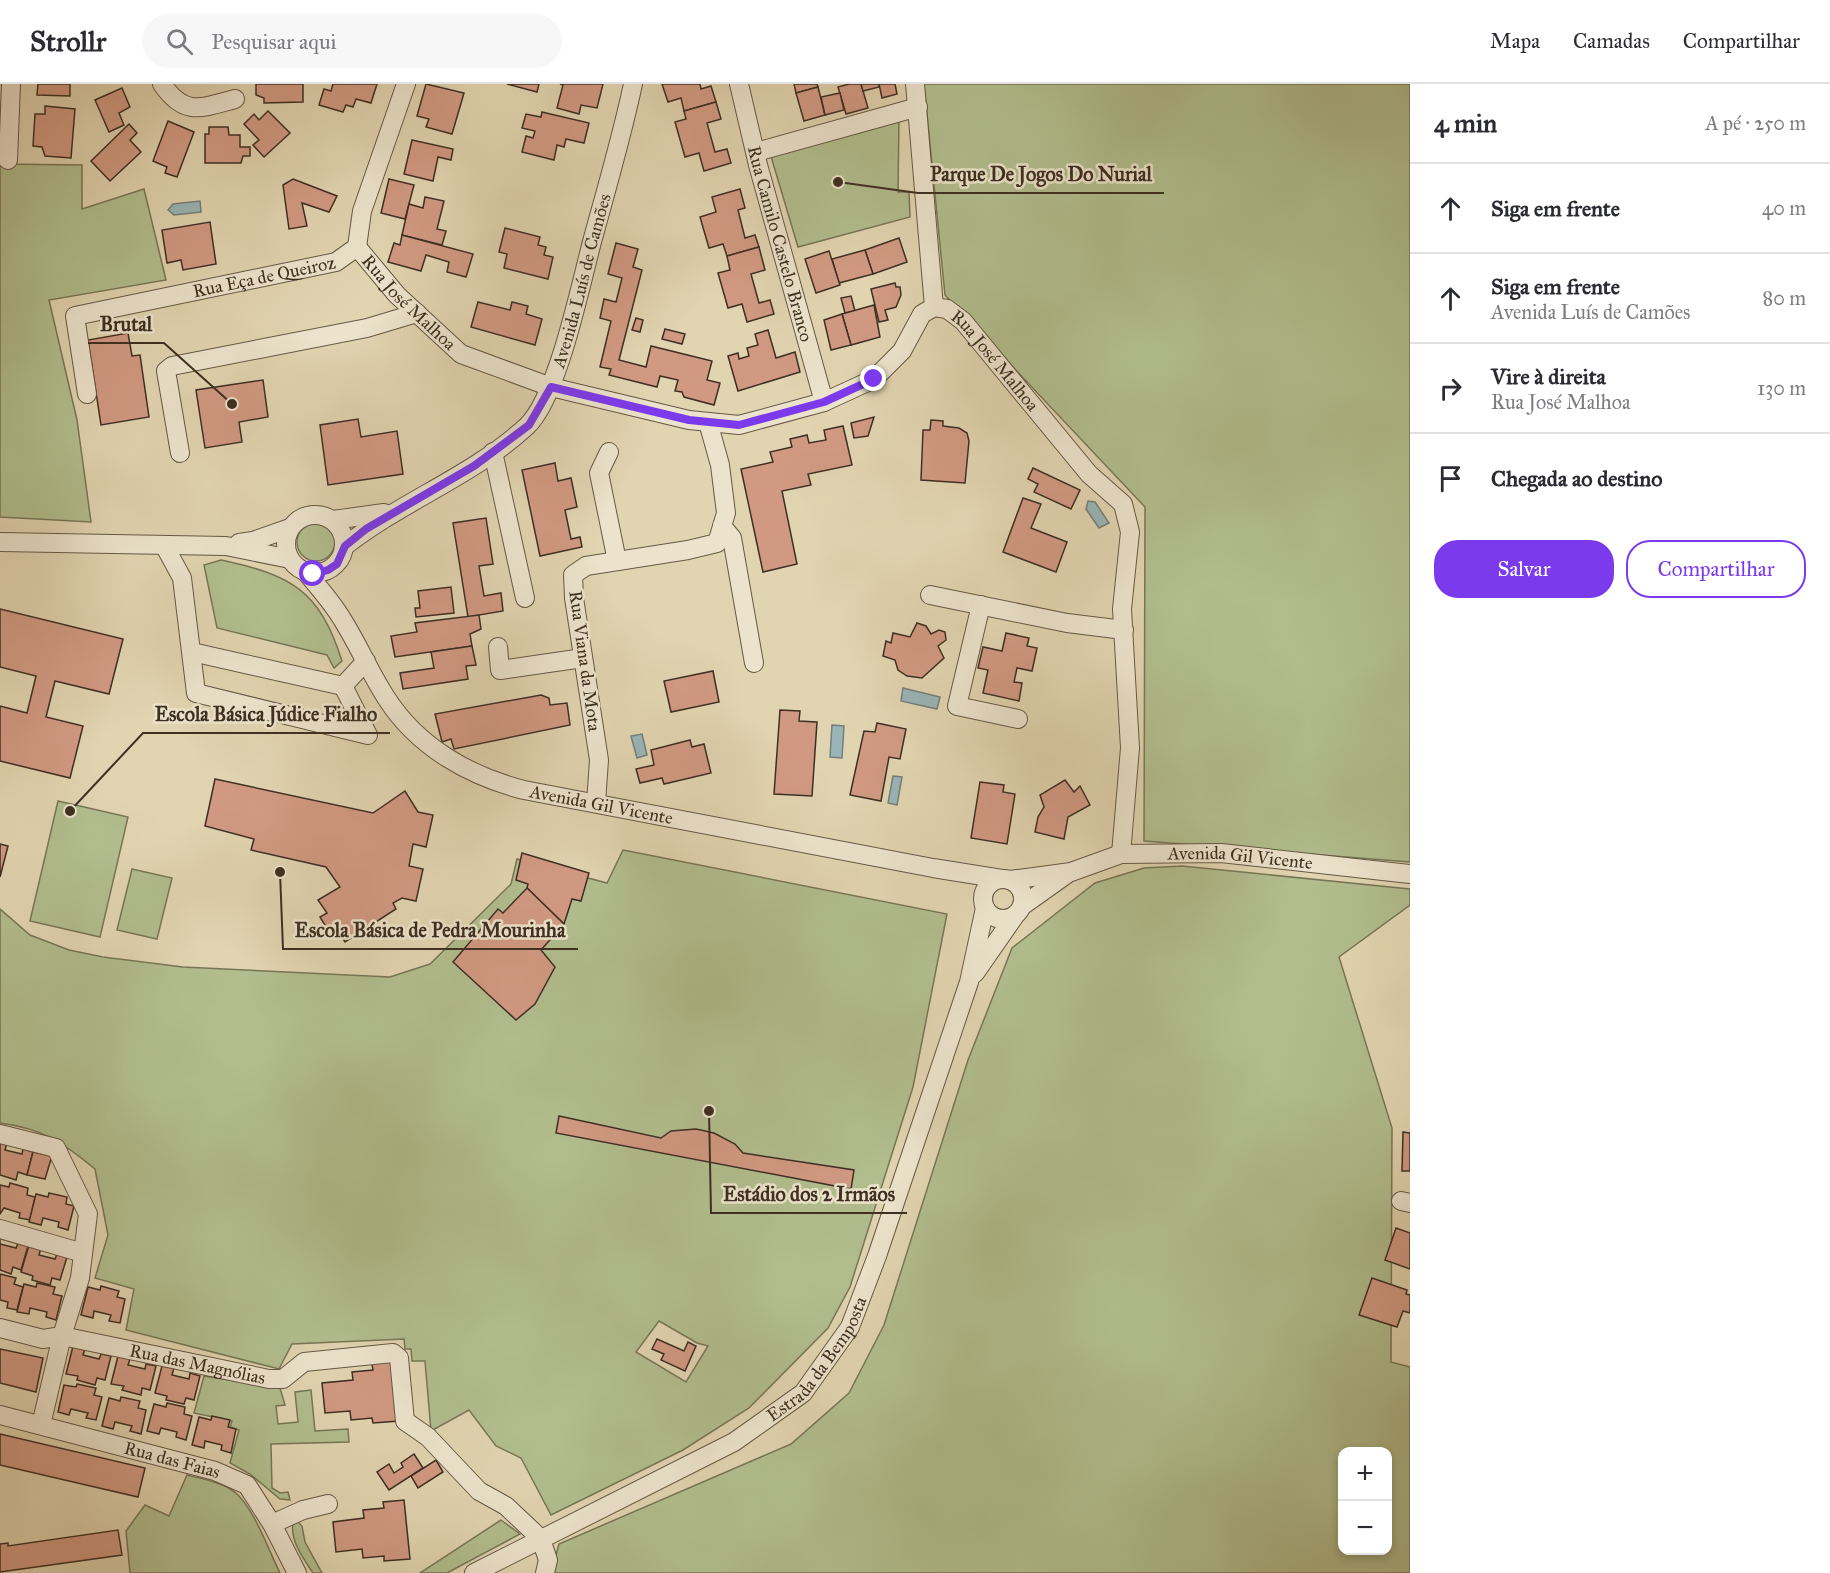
<!DOCTYPE html>
<html lang="pt">
<meta charset="utf-8">
<style>
:root{--surface:#fff;--page:#f7f7f7;--text:#2b2b33;--muted:#7c7c81;--line:#e1e1e2;--accent:#7c3aed}
body{margin:0;font-family:"IM FELL Great Primer",serif;background:var(--page);color:var(--text)}
.controls{position:absolute;right:18px;bottom:18px;display:grid;overflow:hidden;border-radius:12px;box-shadow:0 3px 9px #0003}
.controls button{width:54px;height:54px;display:grid;place-items:center;padding:0;border:0;border-bottom:2px solid var(--line);background:var(--surface);color:var(--text);font:30px sans-serif}
.stop{position:absolute;width:18px;height:18px;margin:-14px;border:4px solid #7c3aed;border-radius:50%;background:#fff}
.stop.end{background:#7c3aed;border-color:#fff;box-shadow:0 2px 6px #0008}
.list{margin:0;padding:0;list-style:none}
h2{display:flex;justify-content:space-between;align-items:center;height:78px;margin:0;padding:0 24px;font-size:26px}
h2 small{font-size:20px;font-weight:400;color:var(--muted)}
.list li{display:grid;grid-template-columns:39px 1fr auto;gap:18px;align-items:center;box-sizing:border-box;height:90px;padding:0 24px;border-top:2px solid var(--line)}
.list b{display:block;font-size:22px;white-space:nowrap}
.list p{margin:0;font-size:20px;white-space:nowrap;color:var(--muted)}
.list em{font-size:20px;font-style:normal;color:var(--muted)}
.actions{display:flex;gap:12px;padding:18px 24px}
.actions a{flex:1;padding:14px 0;border:2px solid var(--accent);border-radius:24px;text-align:center;font-size:21px;color:var(--accent)}
.actions .main{background:var(--accent);color:#fff}
.icon{flex:none;width:33px;height:33px;fill:none;stroke:currentColor;stroke-width:2;stroke-linecap:round;stroke-linejoin:round}
.map{position:relative;flex:none;width:1410px;height:1489px;overflow:hidden}
header{display:flex;align-items:center;gap:36px;box-sizing:border-box;height:84px;padding:0 30px;background:var(--surface);border-bottom:2px solid var(--line)}
header strong{font-size:28px}
nav{display:flex;gap:33px;margin-inline-start:auto;font-size:21px}
.search{width:420px;height:54px;background:var(--page);display:flex;align-items:center;gap:15px;box-sizing:border-box;padding:0 21px;border-radius:33px;color:var(--muted);font-size:22px}
main{display:flex}
aside{flex:1;background:var(--surface)}
.map>svg:first-child{display:block}
</style>
<header>
<strong>Strollr</strong>
<div class="search"><svg class="icon" aria-label="search" viewBox="0 0 24 24"><circle cx="10" cy="10" r="6"/><path d="M15 15l6 6"/></svg>Pesquisar aqui</div>
<nav><a>Mapa</a><a>Camadas</a><a>Compartilhar</a></nav>
</header>
<main>
<div class="map">
<svg width="1410" height="1489" viewBox="0 0 1410 1489">
<rect width="100%" height="100%" fill="#e1d4b0"/>
<filter id="stains"><feTurbulence type="fractalNoise" baseFrequency=".00333" numOctaves="4"/><feColorMatrix values="0 0 0 0 .2 0 0 0 0 .09 0 0 0 0 .02 0 0 0 .5 -.17"/></filter>
<radialGradient id="worn" r=".72"><stop offset=".6" stop-color="#630" stop-opacity="0"/><stop offset="1" stop-color="#630" stop-opacity=".3"/></radialGradient>
<g fill="#b1bd8d" stroke="#787657" stroke-width="1.5" fill-rule="evenodd">
<path d="M924,0H1410V778L1144,757L1145,423L945,211Z"/>
<path d="M899,34L898,108H909L910,133L798,163L770,69Z"/>
<path d="M0,80L82,81V125L144,105L166,196L49,216L77,336L91,438L0,433Z"/>
<circle cx="316" cy="458" r="19"/>
<path d="M221,476C292,491 320,507 342,577L334,584L327,571L217,544L204,481Z"/>
<path d="M58,717L128,733L100,853L30,837Z"/>
<path d="M623,766L947,830L913,1003L850,1203L828,1244L749,1324L683,1366L551,1431L521,1374L496,1362L469,1326L431,1347L425,1277H412L411,1265H405L404,1255L292,1260L279,1285L126,1246L134,1205L95,1194L108,1151L95,1085C62,1058 44,1045 0,1039V825L30,851L69,866L103,873L183,883L390,893L430,880L511,800L517,775L607,799ZM659,1237L697,1259L708,1262L686,1298L636,1268Z"/>
<path d="M1182,782L1410,805V821L1339,873L1392,1044L1391,1278L1410,1283V1489H551L559,1460L791,1360L849,1309L884,1241L968,976L1012,864L1095,799L1144,784ZM1342,1368H1388V1466H1342Z"/>
<path d="M132,785L172,794L157,855L117,846Z"/>
<path d="M204,1292L280,1304L285,1321L276,1322L278,1340L298,1338L295,1308L311,1306L315,1347L348,1345L349,1358L271,1360L272,1404L280,1409L288,1408L290,1416L280,1415L250,1390L230,1379L239,1346L230,1343L232,1337L194,1329Z"/>
<path d="M187,1391C203,1395 226,1399 238,1411C257,1431 268,1465 280,1489H130L126,1447L145,1421L169,1432Z"/>
<path d="M501,1436L520,1450L447,1489H420Z"/>
<path d="M298,1438L302,1442L305,1458L322,1489H313C304,1475 290,1457 293,1440Z"/>
</g>
<g fill="#99b5b7" stroke="#757f7b" stroke-width="1.5">
<path d="M200,117L201,128L174,131L168,126L173,120Z"/>
<path d="M1088,417L1095,418L1109,439L1099,444L1086,425Z"/>
<path d="M903,604L940,613L937,625L901,617Z"/>
<path d="M832,641L844,642L842,674L830,673Z"/>
<path d="M642,650L647,671L637,674L631,652Z"/>
<path d="M893,692L902,693L897,721L888,719Z"/>
</g>
<g fill="#d19982" stroke="#3e2f21" stroke-width="1.5">
<path d="M38,0H70V12L37,11Z"/>
<path d="M256,0H303V18L264,19V14L256,11Z"/>
<path d="M333,0H377L371,19L356,15L353,23L346,21L343,28L319,21L324,5L331,7Z"/>
<path d="M426,0L464,9L452,50L426,43L429,35L417,32Z"/>
<path d="M507,0H539L537,8Z"/>
<path d="M560,0H603L597,24L581,21L579,30L557,24L563,1Z"/>
<path d="M662,0H700L701,5L711,2L716,18L684,27L681,14L668,18Z"/>
<path d="M794,0H817L818,3L796,9Z"/>
<path d="M849,0H861L868,24L846,30L838,3Z"/>
<path d="M861,0H879V3L863,7Z"/>
<path d="M879,0H895L897,10L882,14Z"/>
<path d="M818,3L825,31L804,37L796,9Z"/>
<path d="M122,4L130,23L119,29L124,41L109,48L95,16Z"/>
<path d="M840,9L844,26L825,31L821,13Z"/>
<path d="M716,18L721,35L707,39L715,68L727,65L731,79L704,87L699,69L685,73L675,38L686,35L684,27Z"/>
<path d="M45,22L75,25L71,74L45,72L42,63L33,62L35,30H45Z"/>
<path d="M268,27L290,49L264,73L253,61L259,56L244,40L254,30L259,36Z"/>
<path d="M542,28L589,39L584,59L566,55L564,63L557,61L554,76L522,68L526,52L533,54L535,47L522,44L526,30L541,33Z"/>
<path d="M168,37L194,48L177,93L165,89L167,83L153,77Z"/>
<path d="M129,40L137,49L130,56L141,68L110,97L91,77Z"/>
<path d="M209,43H228L229,51H240V63H250V72H243L241,79H205V50H209Z"/>
<path d="M412,56L453,65L451,76L438,73L433,97L404,90Z"/>
<path d="M293,95L337,112L329,128L302,119L307,142L289,145L283,101Z"/>
<path d="M389,95L414,101L405,135L381,129Z"/>
<path d="M740,105L745,124L738,126L745,154L755,151L759,163L727,172L723,160L709,164L700,133L716,128L712,113Z"/>
<path d="M425,113L444,117L437,145L446,147L442,161L402,151L409,120L423,124Z"/>
<path d="M210,138L216,180L183,186L181,176L167,179L162,146Z"/>
<path d="M505,144L540,153L538,161L546,163L544,171L553,173L548,195L504,184L507,170L499,168Z"/>
<path d="M402,151L473,170L466,193L447,188L449,178L426,171L421,187L388,178L394,159L400,161Z"/>
<path d="M899,154L907,178L873,190L865,166Z"/>
<path d="M616,159L638,165L633,183L642,186L619,276L646,283L651,262L712,277L707,296L720,299L714,321L684,313L682,308L675,307L678,296L660,292L657,303L609,291L611,285L600,283L611,237L600,234L604,215L616,218L622,194L608,190Z"/>
<path d="M759,163L765,186L751,190L759,219L770,216L774,230L747,238L742,220L728,224L718,189L730,186L727,172Z"/>
<path d="M865,166L873,190L839,199L832,175Z"/>
<path d="M829,167L840,201L816,209L805,175Z"/>
<path d="M895,199L896,203H900L901,211L896,223L885,226L888,236L879,238L871,205Z"/>
<path d="M851,212L855,227L845,229L841,214Z"/>
<path d="M478,218L510,226L512,218L528,222L526,230L542,235L535,261L471,243Z"/>
<path d="M874,221L880,253L851,261L842,230Z"/>
<path d="M842,230L851,261L831,266L824,236Z"/>
<path d="M636,234L643,236L640,248L632,246Z"/>
<path d="M665,245L685,250L682,260L662,255Z"/>
<path d="M768,246L776,274L795,268L800,288L738,307L728,272L738,269L739,275L749,272L747,264L758,261L755,250Z"/>
<path d="M128,249L132,272L140,271L149,333L101,341L88,256Z"/>
<path d="M263,296L268,333L239,338L242,358L205,364L196,306Z"/>
<path d="M874,333L868,352L854,354L851,339Z"/>
<path d="M358,335L361,353L397,347L403,390L328,401L320,341Z"/>
<path d="M931,336L943,337V342L959,344L967,349L969,357L965,399L921,396L923,346H930Z"/>
<path d="M843,342L852,381L808,390L811,401L782,407L797,480L763,488L741,385L773,378L770,368L792,363L790,355L807,351L809,359L826,356L824,346Z"/>
<path d="M555,379L558,397L571,394L577,423L565,426L571,455L580,453L582,463L540,472L522,386Z"/>
<path d="M1033,384L1080,406L1071,425L1034,408L1038,400L1028,395Z"/>
<path d="M1023,414L1041,420L1031,444L1067,458L1056,488L1003,468Z"/>
<path d="M486,434L493,480L479,482L484,512L501,509L503,527L468,533L453,439Z"/>
<path d="M451,503L454,529L416,533L415,524H420L418,507Z"/>
<path d="M0,525L123,555L109,610L55,597L46,633L83,642L70,694L0,677V622L27,629L36,592L0,583Z"/>
<path d="M479,531L481,545L470,550L472,562L395,573L391,552L417,548L415,539Z"/>
<path d="M917,539L926,542L931,550L939,546L945,548L946,556L938,562L944,574L922,594L907,592L898,586L895,576L883,572L886,557L891,559L893,549L910,553Z"/>
<path d="M1006,549L1029,554L1027,562L1037,564L1032,587L1017,584L1014,598L1022,599L1019,617L983,609L988,586L978,584L983,563L1002,567Z"/>
<path d="M472,562L476,581L466,582L468,595L403,605L400,589L434,584L431,568Z"/>
<path d="M713,587L719,618L671,628L664,597Z"/>
<path d="M541,611L549,614L550,621L567,619L570,641L454,665L451,655L442,658L435,630Z"/>
<path d="M780,626L800,627L799,637L817,638L812,712L774,710Z"/>
<path d="M877,639L906,645L900,675L889,673L881,717L850,711L864,647L875,648Z"/>
<path d="M690,656L692,663L704,660L711,689L664,700L662,694L640,699L636,685L654,681L651,666Z"/>
<path d="M215,695L373,729L405,707L418,728L433,731L426,763L413,760L409,782L423,785L416,817L402,814L393,819L396,825L345,858L336,844L329,848L320,833L327,829L318,816L340,803L326,783L251,766L254,755L205,742Z"/>
<path d="M1065,696L1074,708L1080,702L1090,721L1068,733L1064,755L1035,748L1038,733L1044,723L1040,711Z"/>
<path d="M980,698L1004,701L1003,708L1015,710L1007,760L971,754Z"/>
<path d="M0,760L8,762L0,793Z"/>
<path d="M522,769L589,789L581,817L572,815L564,840L527,804L528,800L516,796Z"/>
<path d="M527,804L564,840L541,866L555,883L535,920L516,936L453,878L498,825L503,829Z"/>
<path d="M559,1032L661,1054L671,1047L696,1045L714,1049L735,1060L743,1069L854,1086L851,1105L556,1049Z"/>
<path d="M1403,1048L1410,1049V1087H1402Z"/>
<path d="M0,1057L7,1059L5,1066L22,1070L23,1065L33,1068L27,1091L18,1088L16,1096L0,1091Z"/>
<path d="M33,1068L52,1072L45,1095L27,1091Z"/>
<path d="M10,1099L28,1104L27,1111L35,1113L30,1136L19,1134L20,1129L4,1124L0,1130V1101L9,1103Z"/>
<path d="M49,1109L67,1113L66,1120L74,1122L68,1146L58,1143L59,1138L43,1134L41,1141L29,1138L36,1110L48,1113Z"/>
<path d="M1396,1144L1410,1149V1185L1385,1176Z"/>
<path d="M0,1153V1160L16,1164L18,1159L28,1162L21,1186L13,1183L11,1190L0,1186Z"/>
<path d="M29,1161L41,1164L39,1171L55,1175L57,1170L67,1173L60,1196L52,1194L50,1201L32,1196L33,1192L21,1188Z"/>
<path d="M0,1190L16,1194L14,1200L23,1203L17,1226L7,1224L8,1218L0,1216Z"/>
<path d="M1372,1194L1407,1206L1406,1210L1410,1211V1229L1403,1227L1397,1243L1359,1231Z"/>
<path d="M37,1199L55,1203L53,1210L62,1212L56,1236L46,1233L47,1228L30,1224L29,1230L17,1228L24,1200L36,1203Z"/>
<path d="M101,1202L119,1207L117,1213L125,1215L120,1239L109,1237L111,1231L94,1227L93,1234L81,1231L88,1203L100,1206Z"/>
<path d="M657,1255L684,1267L688,1258L696,1262L685,1287L661,1276L664,1270L652,1265Z"/>
<path d="M73,1262L85,1265L83,1271L99,1275L101,1270L111,1272L105,1296L97,1294L95,1301L77,1296L78,1292L66,1290Z"/>
<path d="M0,1265L43,1274L36,1308L0,1299Z"/>
<path d="M118,1272L130,1275L128,1281L145,1285L146,1280L156,1282L150,1306L142,1304L141,1311L122,1306L124,1302L111,1300Z"/>
<path d="M393,1277L399,1337L373,1339L372,1334L351,1336L350,1327L325,1329L322,1299L353,1296L352,1288L373,1286L372,1280Z"/>
<path d="M162,1282L174,1284L172,1291L189,1295L190,1289L200,1292L194,1316L186,1314L184,1320L166,1316L167,1312L155,1309Z"/>
<path d="M77,1300L96,1304L94,1311L102,1313L96,1336L86,1334L88,1329L71,1325L69,1331L58,1328L64,1301L76,1303Z"/>
<path d="M121,1313L140,1317L138,1324L146,1326L141,1350L130,1347L132,1342L115,1338L113,1345L102,1342L109,1314L120,1317Z"/>
<path d="M167,1319L185,1323L184,1330L192,1332L186,1356L176,1353L177,1348L161,1344L159,1350L147,1347L154,1320L166,1323Z"/>
<path d="M212,1332L230,1336L228,1343L236,1345L231,1369L221,1366L222,1361L205,1357L204,1364L192,1361L199,1333L211,1336Z"/>
<path d="M0,1350L145,1384L138,1413L0,1381Z"/>
<path d="M414,1370L423,1384L389,1406L377,1388L389,1380L394,1389L403,1383L401,1379Z"/>
<path d="M436,1376L443,1388L418,1404L411,1392Z"/>
<path d="M404,1416L410,1475L384,1477V1472L363,1474L362,1465L336,1468L333,1438L364,1434L363,1426L384,1424L383,1418Z"/>
<path d="M118,1446L122,1471L0,1488V1460L8,1459V1462Z"/>
</g>
<g fill="none" stroke-linecap="round" stroke-linejoin="round">
<g stroke="#675845" stroke-width="20">
<g id="minor">
<path d="M162,0C185,33 201,24 235,15"/>
<path id="s1" d="M739,0L758,81L824,318"/>
<path d="M915,0L934,223"/>
<path d="M756,68L918,23"/>
<path d="M8,76L11,0"/>
<path id="s2" d="M357,163L397,211L461,270L551,303L689,336L739,341L824,318L874,295L902,267L922,230L934,223L947,225L963,237L1089,390L1123,420L1130,448L1122,525L1130,664L1121,770"/>
<path id="s3" d="M87,310L75,232L336,178L357,163L362,127L406,0"/>
<path d="M493,368L525,514"/>
<path d="M609,368L599,389L617,477"/>
<path d="M180,369L166,287L172,282L367,244L417,229"/>
<circle cx="315" cy="460" r="29"/>
<path d="M333,436L384,429"/>
<path d="M722,442L732,454L754,579"/>
<path d="M0,458L226,462L290,475"/>
<path d="M239,459L253,457L290,444"/>
<path d="M164,461L182,494L196,609L368,651L343,602"/>
<path id="s4" d="M345,462C402,417 473,392 527,342C558,313 581,198 593,154C607,103 622,52 633,0"/>
<path id="s5" d="M306,488C318,503 332,518 342,535C358,560 370,589 387,615C418,663 469,692 524,706L933,784L1002,795"/>
<path d="M930,511L1067,539L1124,546"/>
<path d="M981,521L957,622L1018,635"/>
<path d="M498,563L500,586L583,574"/>
<path d="M192,568L343,602"/>
<path d="M343,602L366,577"/>
<path d="M596,719L599,676L574,514L573,491L586,482L688,466L717,459L726,429L720,381L708,338"/>
<circle cx="1003" cy="815" r="20"/>
<path id="s6" d="M1010,796L1071,788L1121,770L1221,769L1410,790"/>
<path d="M1022,822L1067,790"/>
<path d="M975,889L1016,830"/>
<path d="M0,1050L56,1064L88,1130L80,1194L62,1252L41,1341"/>
<path d="M1401,1117L1410,1119"/>
<path d="M0,1145L83,1169"/>
<path id="s7" d="M0,1244L43,1255L62,1252L269,1295H283L304,1278L393,1269L399,1274L405,1337L428,1353L479,1407L506,1422L541,1455L548,1476L545,1489"/>
<path id="s8" d="M0,1331L215,1387L247,1401L272,1440L297,1489"/>
<path d="M272,1440L303,1426L328,1420"/>
<path id="s9" d="M474,1489L734,1358L803,1309L850,1243L877,1172L969,898L985,824"/>
</g>
</g>
<use href="#minor" stroke="#ece3cc" stroke-width="18"/>
</g>
<g fill="none" stroke-linecap="round" stroke-linejoin="round">
<path stroke="#7c3aed" stroke-width="8" d="M313,490L328,486L337,480L345,462L366,445L474,382L529,341L551,303L689,336L739,341L824,318L874,295"/>
</g>
<g text-anchor="middle" dominant-baseline="central" stroke-width="5" stroke-linejoin="round" paint-order="stroke">
<g font-size="18" fill="#3e2f21" stroke="#ece3cc">
<text stroke="none"><textPath href="#s1" startOffset="165">Rua Camilo Castelo Branco</textPath></text>
<text stroke="none"><textPath href="#s3" startOffset="272">Rua Eça de Queiroz</textPath></text>
<text stroke="none"><textPath href="#s4" startOffset="375">Avenida Luís de Camões</textPath></text>
<text stroke="none"><textPath href="#s2" startOffset="76">Rua José Malhoa</textPath></text>
<text stroke="none"><textPath href="#s2" startOffset="760">Rua José Malhoa</textPath></text>
<text transform="translate(585 577) rotate(82)">Rua Viana da Mota</text>
<text stroke="none"><textPath href="#s5" startOffset="398">Avenida Gil Vicente</textPath></text>
<text stroke="none"><textPath href="#s6" startOffset="234">Avenida Gil Vicente</textPath></text>
<text stroke="none"><textPath href="#s9" startOffset="411">Estrada da Bemposta</textPath></text>
<text stroke="none"><textPath href="#s7" startOffset="202">Rua das Magnólias</textPath></text>
<text stroke="none"><textPath href="#s8" startOffset="178">Rua das Faias</textPath></text>
</g>
</g>
<path fill="none" stroke="#3e2f21" stroke-width="2" d="M838 98L918 109H1164M232 320L164 259H88M70 727L143 649H390M280 788L283 865H578M709 1027L711 1129H907"/>
<g fill="#3e2f21" stroke="#ece3cc" stroke-width="2">
<circle cx="838" cy="98" r="6"/>
<circle cx="232" cy="320" r="6"/>
<circle cx="70" cy="727" r="6"/>
<circle cx="280" cy="788" r="6"/>
<circle cx="709" cy="1027" r="6"/>
</g>
<g font-size="20" text-anchor="middle" font-weight="bold" fill="#3e2f21" stroke="#ece3cc" stroke-width="5" stroke-linejoin="round" paint-order="stroke">
<text x="1041" y="97">Parque De Jogos Do Nurial</text>
<text x="126" y="247">Brutal</text>
<text x="266" y="637">Escola Básica Júdice Fialho</text>
<text x="430" y="853">Escola Básica de Pedra Mourinha</text>
<text x="809" y="1117">Estádio dos 2 Irmãos</text>
</g>
<rect width="100%" height="100%" filter="url(#stains)"/>
<rect width="100%" height="100%" fill="url(#worn)"/>
</svg>
<div class="controls">
<button>+</button>
<button>−</button>
</div>
<div class="stop" style="left:313px;top:490px"></div>
<div class="stop end" style="left:874px;top:295px"></div>
</div>
<aside>
<h2>4 min<small>A pé · 250 m</small></h2>
<ul class="list">
<li><svg class="icon" aria-label="ahead" viewBox="0 0 24 24"><path d="M12 20V5M6 11l6-6 6 6"/></svg><div><b>Siga em frente</b></div><em>40 m</em></li>
<li><svg class="icon" aria-label="ahead" viewBox="0 0 24 24"><path d="M12 20V5M6 11l6-6 6 6"/></svg><div><b>Siga em frente</b><p>Avenida Luís de Camões</p></div><em>80 m</em></li>
<li><svg class="icon" aria-label="right" viewBox="0 0 24 24"><path d="M7 20v-9h11M14 6l5 5-5 5"/></svg><div><b>Vire à direita</b><p>Rua José Malhoa</p></div><em>130 m</em></li>
<li><svg class="icon" aria-label="arrive" viewBox="0 0 24 24"><path d="M6 21V4h12l-3 4 3 4H6"/></svg><div><b>Chegada ao destino</b></div></li>
</ul>
<div class="actions"><a class="main">Salvar</a><a>Compartilhar</a></div>
</aside>
</main>
